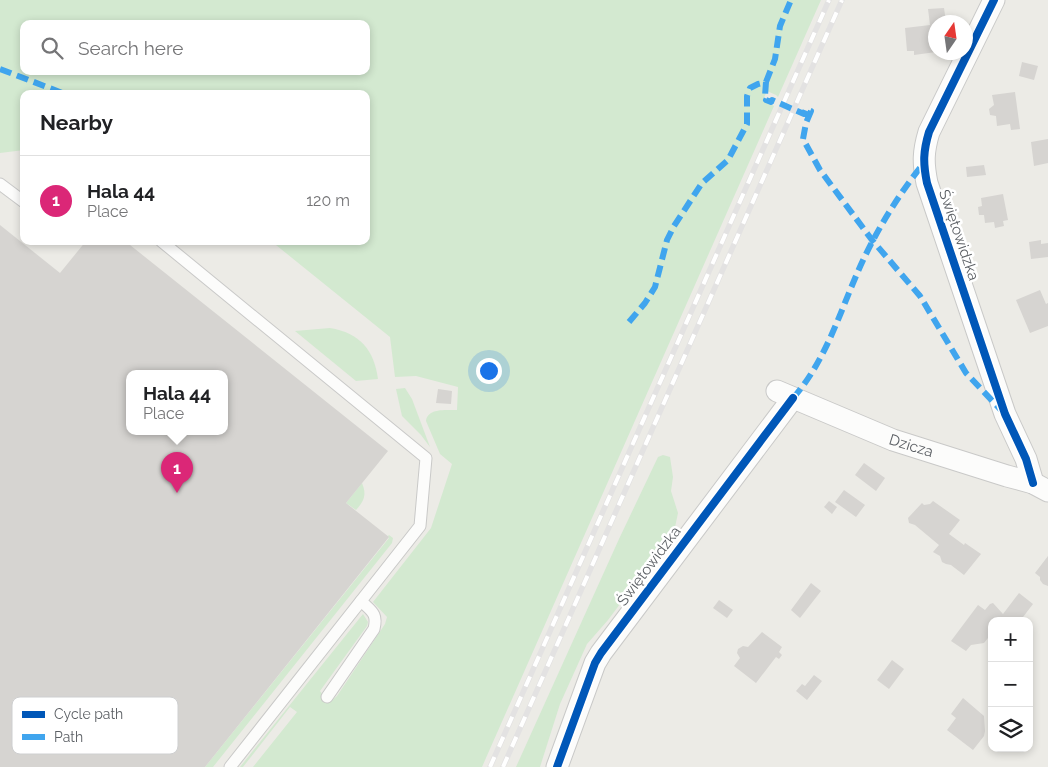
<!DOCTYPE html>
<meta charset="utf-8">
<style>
:root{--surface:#fff;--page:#f2f2f2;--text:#202124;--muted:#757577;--line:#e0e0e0;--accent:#db2777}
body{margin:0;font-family:Raleway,sans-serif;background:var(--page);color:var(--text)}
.controls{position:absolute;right:15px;bottom:15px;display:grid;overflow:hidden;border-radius:10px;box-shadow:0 2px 8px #0003}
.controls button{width:45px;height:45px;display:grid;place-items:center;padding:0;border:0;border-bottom:1px solid var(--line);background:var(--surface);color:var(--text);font:25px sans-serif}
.compass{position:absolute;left:928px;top:15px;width:45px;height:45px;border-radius:50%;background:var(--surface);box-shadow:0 2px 8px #0003;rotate:13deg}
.you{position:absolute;left:488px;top:370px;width:18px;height:18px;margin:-12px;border:4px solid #fff;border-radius:50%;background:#1a73e8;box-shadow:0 0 0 8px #1a73e833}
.badge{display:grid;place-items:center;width:32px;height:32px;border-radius:50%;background:var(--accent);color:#fff;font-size:16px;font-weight:700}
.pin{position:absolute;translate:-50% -41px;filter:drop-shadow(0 1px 2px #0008)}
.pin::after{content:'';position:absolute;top:26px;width:18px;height:15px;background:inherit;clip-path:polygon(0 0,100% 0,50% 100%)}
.popup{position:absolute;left:126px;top:370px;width:102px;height:65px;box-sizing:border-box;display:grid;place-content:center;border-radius:10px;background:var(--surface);filter:drop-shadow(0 1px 4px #0005);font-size:16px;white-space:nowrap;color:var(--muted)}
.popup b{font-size:19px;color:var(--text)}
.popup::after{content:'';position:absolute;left:50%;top:100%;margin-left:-10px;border:10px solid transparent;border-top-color:var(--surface)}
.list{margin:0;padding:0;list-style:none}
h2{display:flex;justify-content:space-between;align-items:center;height:65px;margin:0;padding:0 20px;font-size:21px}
h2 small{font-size:16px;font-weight:400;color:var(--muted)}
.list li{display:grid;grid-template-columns:32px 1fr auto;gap:15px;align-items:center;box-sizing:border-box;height:90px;padding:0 20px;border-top:1px solid var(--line)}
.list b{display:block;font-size:19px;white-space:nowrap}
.list p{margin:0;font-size:16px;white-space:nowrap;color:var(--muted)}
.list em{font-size:16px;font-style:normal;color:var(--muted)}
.icon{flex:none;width:28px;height:28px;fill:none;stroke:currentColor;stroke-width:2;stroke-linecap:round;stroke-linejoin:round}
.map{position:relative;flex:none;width:1048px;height:767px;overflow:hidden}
.search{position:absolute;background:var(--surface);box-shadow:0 2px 8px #0003;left:20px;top:20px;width:350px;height:55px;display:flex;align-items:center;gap:12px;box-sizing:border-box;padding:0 18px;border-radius:10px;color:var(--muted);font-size:19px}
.panel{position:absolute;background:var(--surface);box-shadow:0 2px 8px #0003;left:20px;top:90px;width:350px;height:155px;border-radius:10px}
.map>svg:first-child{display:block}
</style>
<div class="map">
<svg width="1048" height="767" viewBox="0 0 1048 767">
<rect width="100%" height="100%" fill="#ecebe6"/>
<g fill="#d3e9d0" fill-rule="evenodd">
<path d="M0,0H821L778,97L776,95L767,91L763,100L774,106L482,767H253L297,712L290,707L243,767H240L363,614L368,622L367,626L320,691L329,703L337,696L385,624L387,617L373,602L431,528L452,464L440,454L426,421C427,408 446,410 457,410L458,387L416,376L395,377L390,337L271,241H366V94H24V150L0,153ZM24,24H366V71H24Z"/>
<path d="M330,328C360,333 374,350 378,379L356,381L295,331Z"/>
<path d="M405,388L412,399L430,447L421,435L402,416L396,389Z"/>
<path d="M663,455L670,457L673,477L671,491L678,513L674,532L608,620L587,644L560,704L540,767H516L619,539L658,457Z"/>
<path d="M362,483C367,495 364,501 356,510L346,503Z"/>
<path d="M389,535L393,538L392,543L213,767H205L389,538L388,536Z"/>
</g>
<g fill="#d6d4d1" fill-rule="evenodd">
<path d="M944,8L946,22H936V52L914,55V51H907L905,28L930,25L928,9Z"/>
<path d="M1022,62L1038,66L1034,80L1019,76Z"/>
<path d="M1015,92L1020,129L1011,130L1010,124L997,126L996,116L990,115L989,109L994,105L992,95Z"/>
<path d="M1048,139V163L1034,166L1031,142Z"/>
<path d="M984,165L986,175L967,177L966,167Z"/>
<path d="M1003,194L1008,220L1003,221L1004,226L995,228L994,222L985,223L984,215H979L978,207L982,206L981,198Z"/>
<path d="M0,225L60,273L86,241H125L388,451L346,503L389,537L205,767H0ZM130,374H224V432H130Z"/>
<path d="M1041,240V244L1048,243V257L1031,259L1029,242Z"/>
<path d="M1040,290L1046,304L1048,303V326L1030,333L1016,300Z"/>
<path d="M438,389L452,391L451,404L436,403Z"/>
<path d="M864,463L885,478L876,491L855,475Z"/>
<path d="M844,490L865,505L856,517L835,502Z"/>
<path d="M829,501L837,507L832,514L824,507Z"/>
<path d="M933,501L960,520L949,534L964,545L965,543L981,554L964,575L951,565L946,564L942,562L940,556L933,552L939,545L915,525L909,523L908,518L922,503L924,505L930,504Z"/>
<path d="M1048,556V586L1043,584L1040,580V577L1035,573Z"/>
<path d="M811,583L821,591L800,618L791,610Z"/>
<path d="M1019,593L1033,604L1020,621H992V637L988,638L984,643L971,645L966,651L951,641L978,605L985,610L990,604L993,603L1003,614Z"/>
<path d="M719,600L733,610L727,618L713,608Z"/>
<path d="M762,632L782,647L779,652L782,655L779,659L776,657L756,683L734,666L740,658L737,653L738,649L743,646L748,647Z"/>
<path d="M892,660L904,669L889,689L877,680Z"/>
<path d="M814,675L822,681L807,700L796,691L802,684L805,686Z"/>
<path d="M963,698L984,716L985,731L984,736L973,750L947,730L956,718L951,714Z"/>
</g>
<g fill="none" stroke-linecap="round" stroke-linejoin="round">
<g stroke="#c9c9c8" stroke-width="13">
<g id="service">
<path d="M0,184L24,202"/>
<path d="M161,241L426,458L420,526L230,767"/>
<path d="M327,697L374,629C378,613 371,611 361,601"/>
</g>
</g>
<g stroke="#c9c9c8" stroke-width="23">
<g id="minor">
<path d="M994,0L929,132C923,152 923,163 927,183L1005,414L1026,459L1033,483"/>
<path id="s1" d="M777,391L893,440L1007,476L1033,483L1048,491"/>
<path d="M557,767L595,663L601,653L793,398"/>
</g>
</g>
<use href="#service" stroke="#fcfcfb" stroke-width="11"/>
<use href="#minor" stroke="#fcfcfb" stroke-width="21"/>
<g stroke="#e3e2e2" stroke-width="5.5">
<g id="rail">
<path d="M490,767L829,0"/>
<path d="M503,767L842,0"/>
</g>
</g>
<use href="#rail" stroke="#fff" stroke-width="4" stroke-dasharray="11" stroke-linecap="butt"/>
<g stroke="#40a5ee" stroke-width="6" stroke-dasharray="12 6" stroke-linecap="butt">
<path d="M0,69L65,94"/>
<path d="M766,82L775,59L780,26L791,0"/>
<path d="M629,322L645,303L655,287L667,240L674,226L702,183L728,160L747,124V96L750,88L758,84L766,82L765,96L767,98L766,100L771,102L772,100L804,114L806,109L811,111L806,123L803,139L820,170L872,240L920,296L966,373L1001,410"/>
<path d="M793,398C824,363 838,318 856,276C873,236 896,198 923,164"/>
</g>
<g stroke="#fff" stroke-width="11">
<g id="cycleway">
<path d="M994,0L929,132C923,152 923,163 927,183L1005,414L1026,459L1033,483"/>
<path d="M557,767L595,663L601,653L793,398"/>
</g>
</g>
<use href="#cycleway" stroke="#0057b8" stroke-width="8"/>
</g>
<g text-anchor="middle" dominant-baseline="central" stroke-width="5" stroke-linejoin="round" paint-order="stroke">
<g font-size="15" fill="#5b5f64" stroke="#fff">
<text transform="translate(959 235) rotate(71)">Świętowidzka</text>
<text stroke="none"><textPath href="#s1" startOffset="145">Dzicza</textPath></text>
<text transform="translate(649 566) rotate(-53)">Świętowidzka</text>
</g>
</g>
<rect x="12" y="697" width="166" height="57" rx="8" fill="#fff" stroke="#cecfd0" stroke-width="1"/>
<rect x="22" y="711" width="23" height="7" fill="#0057b8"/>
<rect x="22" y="734" width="23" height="6" fill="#40a5ee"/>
<g font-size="14" fill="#5b5f64">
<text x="54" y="719">Cycle path</text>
<text x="54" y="742">Path</text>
</g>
</svg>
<div class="controls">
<button>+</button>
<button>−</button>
<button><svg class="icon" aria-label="layers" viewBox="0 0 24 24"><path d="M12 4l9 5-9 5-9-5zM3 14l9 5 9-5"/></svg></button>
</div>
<svg class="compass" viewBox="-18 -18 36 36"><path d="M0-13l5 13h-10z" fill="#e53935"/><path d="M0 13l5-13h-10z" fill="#757577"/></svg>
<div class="you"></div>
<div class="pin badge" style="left:177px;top:493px">1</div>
<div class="popup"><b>Hala 44</b>Place</div>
<div class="search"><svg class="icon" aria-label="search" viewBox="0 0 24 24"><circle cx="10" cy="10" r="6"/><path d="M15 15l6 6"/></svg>Search here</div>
<section class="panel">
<h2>Nearby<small></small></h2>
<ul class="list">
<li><span class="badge">1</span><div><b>Hala 44</b><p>Place</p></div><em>120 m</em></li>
</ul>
</section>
</div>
